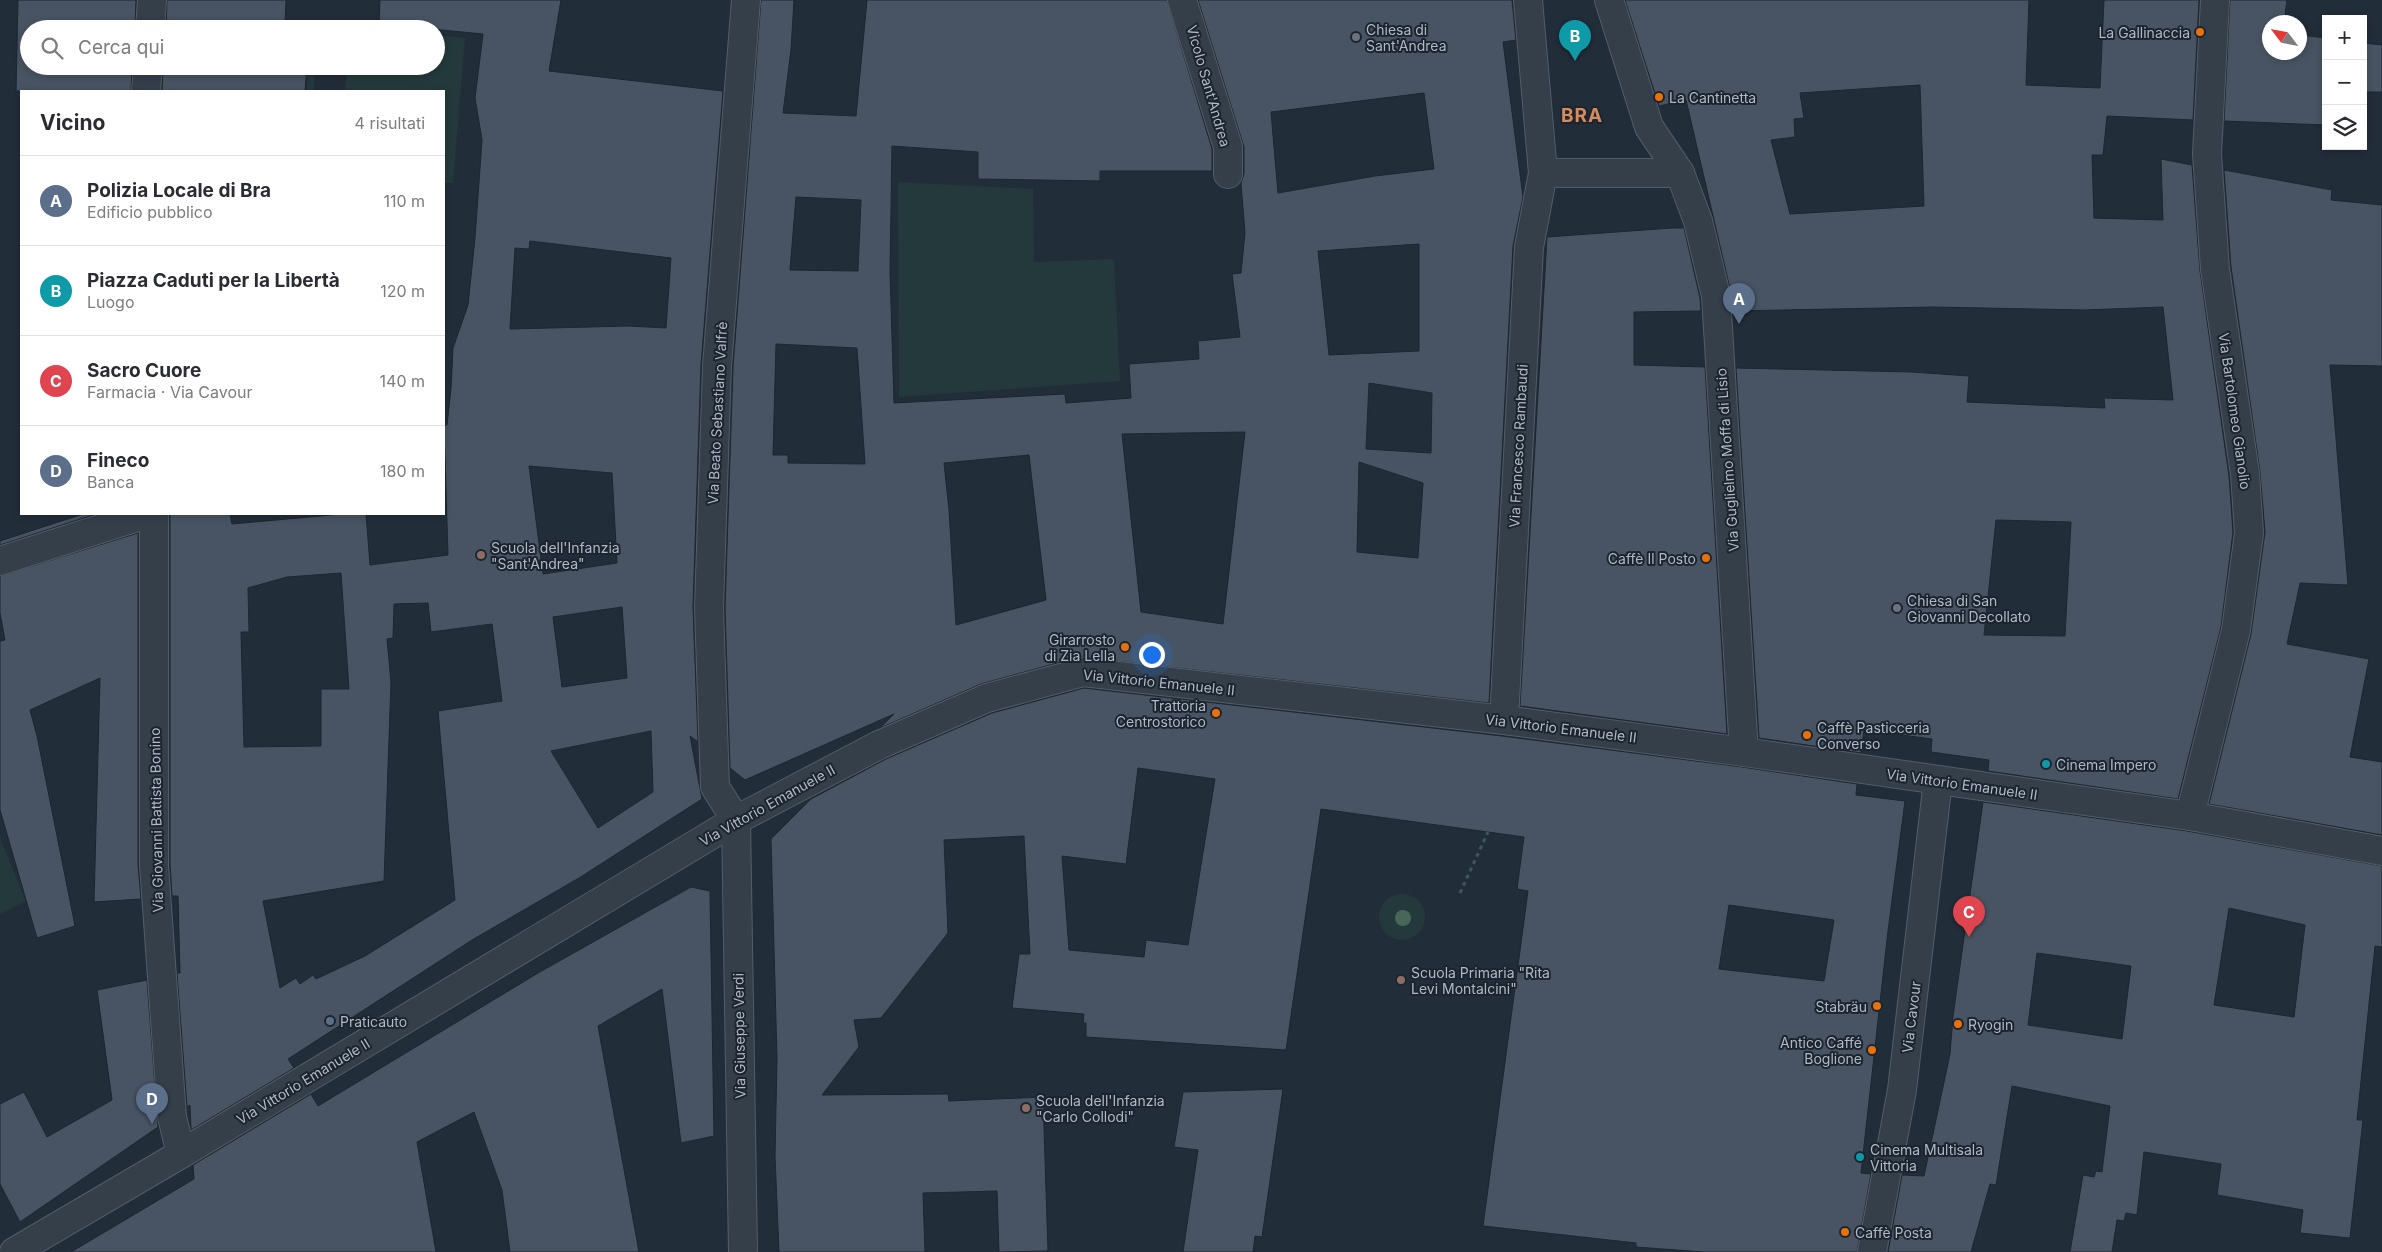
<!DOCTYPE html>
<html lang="it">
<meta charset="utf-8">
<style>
:root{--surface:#fff;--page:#f2f2f3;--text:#2b2b33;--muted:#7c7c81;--line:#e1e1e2;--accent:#1a73e8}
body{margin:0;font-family:Inter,sans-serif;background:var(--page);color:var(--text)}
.controls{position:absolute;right:15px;top:15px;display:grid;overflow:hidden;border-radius:0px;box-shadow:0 2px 8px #0003}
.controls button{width:45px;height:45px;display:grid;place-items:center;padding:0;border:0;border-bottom:1px solid var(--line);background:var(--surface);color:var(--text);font:25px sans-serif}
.compass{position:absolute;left:2262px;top:15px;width:45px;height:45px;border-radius:50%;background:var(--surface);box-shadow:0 2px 8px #0003;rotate:302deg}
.you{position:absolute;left:1151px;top:654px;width:18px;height:18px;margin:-12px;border:4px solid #fff;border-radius:50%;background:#1a73e8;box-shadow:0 0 0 8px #1a73e833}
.badge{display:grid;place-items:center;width:32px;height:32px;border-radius:50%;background:var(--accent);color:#fff;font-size:16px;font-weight:700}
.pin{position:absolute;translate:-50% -41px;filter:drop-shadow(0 1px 2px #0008)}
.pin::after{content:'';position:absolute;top:26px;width:18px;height:15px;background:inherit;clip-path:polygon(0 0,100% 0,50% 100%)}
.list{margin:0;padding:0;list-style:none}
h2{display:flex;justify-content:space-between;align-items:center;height:65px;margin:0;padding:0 20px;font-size:21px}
h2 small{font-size:16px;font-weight:400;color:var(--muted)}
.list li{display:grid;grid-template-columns:32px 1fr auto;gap:15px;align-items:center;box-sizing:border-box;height:90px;padding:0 20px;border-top:1px solid var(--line)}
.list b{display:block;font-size:19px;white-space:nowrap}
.list p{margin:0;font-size:16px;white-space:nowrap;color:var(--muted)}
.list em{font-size:16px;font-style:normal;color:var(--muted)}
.icon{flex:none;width:28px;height:28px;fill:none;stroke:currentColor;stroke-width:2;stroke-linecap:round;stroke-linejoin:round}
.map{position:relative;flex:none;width:2382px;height:1252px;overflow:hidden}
.search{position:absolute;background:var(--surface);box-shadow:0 2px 8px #0003;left:20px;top:20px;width:425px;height:55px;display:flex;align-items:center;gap:12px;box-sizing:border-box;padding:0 18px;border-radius:28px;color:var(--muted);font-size:19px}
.panel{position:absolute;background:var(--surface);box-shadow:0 2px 8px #0003;left:20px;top:90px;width:425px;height:425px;border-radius:0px}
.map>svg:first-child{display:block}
</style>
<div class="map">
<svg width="2382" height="1252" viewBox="0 0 2382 1252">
<rect width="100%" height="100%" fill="#222d3a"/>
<g fill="#24393b">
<path d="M436,35L465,38L453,183H444V91H345L347,66H436Z"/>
<path d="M308,66H315L314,91H307Z"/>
<path d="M898,182L1033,189L1034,262L1114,259L1120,381L899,397Z"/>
<path d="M0,838L26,901L0,914Z"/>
<circle cx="1402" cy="917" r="23"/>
</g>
<g fill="#485463" stroke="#1d2631" fill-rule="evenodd">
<path d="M18,0H136L135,29H29V66H132L131,91H16Z"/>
<path d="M167,0H286L285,25L309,24V29H166Z"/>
<path d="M380,0H561L549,71L723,91L701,365L693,607L698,742L690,736L702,799L579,878L472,940L288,1059L294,1068L191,1130L190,1105L187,1107L177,973H180L178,896H172L170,864V514H230L232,524L342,514H366L370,565L448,555L444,425H447L451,388L453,348L468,305L475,238L482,140L475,98L483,34L379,24ZM530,241L671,258L666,328L629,326L510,329L515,248L529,249ZM529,466L612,473L617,563L543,574ZM341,573L349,689H321V746L244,747L241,632H249L248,588L287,577ZM428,603L431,632L492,624L502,701L438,711L455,900L365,956L316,979L313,975L300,984L296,978L280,988L263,901L384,881L391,682L387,639L393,638L394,604ZM622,607L627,678L562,687L553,617ZM651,731L653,792L598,828L551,751Z"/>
<path d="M761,0H794L791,50L783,113L856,116L867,0H1167L1212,149V171H1100V181L978,179V152L892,146L890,272L894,403L1065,394L1066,403L1131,398L1129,364L1199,359L1198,341L1240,337L1232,274L1241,273L1245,233L1241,183L1244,174V147L1198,0H1512L1516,40L1503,42L1523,197L1513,246L1489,703L1079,657L981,684L880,728L894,714L745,780L730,768L725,608L733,367ZM1424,93L1434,169L1375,176L1278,193L1271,112ZM796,197L861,200L858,271L790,270ZM1419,244V351L1329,355L1318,251ZM776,344L857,348L865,464L788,463V455H773ZM1369,383L1432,393L1431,453L1366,449ZM1245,432L1223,624L1141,612L1122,434ZM1029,455L1046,600L956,625L949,510L944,463ZM1359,462L1423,483L1418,558L1357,552Z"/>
<path d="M1625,0H2029L2026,85L2100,88L2104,0H2199L2193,120L2107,116L2103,155H2092L2094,218L2163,220L2161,159L2192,165L2200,271L2229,476L2233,532L2221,627L2178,799L1988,771L1989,760L1931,752L1932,739L1864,730L1861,753L1759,738L1736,368L1912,372L1969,376L1967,402L2105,408L2104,398L2173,400L2163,307L2084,310L1934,307L1733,311L1731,293L1686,100L1659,106ZM1920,85L1924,206L1790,214L1771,140L1795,137L1794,119L1804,118L1800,93ZM1996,520L2071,522L2065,636L1984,635Z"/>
<path d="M2230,0H2287L2284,22H2270V52H2300V35L2326,38V125L2224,121Z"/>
<path d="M2363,43L2382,45V92H2363Z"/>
<path d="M163,66H307L305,91H162Z"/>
<path d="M2224,170L2332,190L2331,200L2382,205V366L2330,365L2348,585L2300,583L2287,644L2369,659L2350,757L2382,762V835L2209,804L2251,634L2265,532L2260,472L2231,267Z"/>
<path d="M1672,228H1684L1700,298L1701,311L1634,312V365L1705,367L1727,734L1520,706L1547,237Z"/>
<path d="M83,514H96L0,545V541Z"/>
<path d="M138,533V865L141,899L94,902L100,678L30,710L37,736L75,926L37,938L0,810V641L5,640L0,613V576Z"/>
<path d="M1084,688L1502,736L1742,767L1857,784L1856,795L1905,801L1888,931L1861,1173L1871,1174L1857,1252H1704L1636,1247V1243L1483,1226L1528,891L1517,889L1524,837L1321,809L1286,1050L1086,1037V1023H1083L1084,1014L1012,1008L1019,954H1030L1024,836L944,840L948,933L881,1018L854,1020L859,1047L822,1095L948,1094L949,1101L1043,1097L1048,1251L999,1252L997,1191L923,1193L925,1252H779L775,1156L777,1058L771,839L811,799L886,759L992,713ZM1138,768L1215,779L1188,945L1146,940L1144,957L1069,950L1062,856L1126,864ZM1729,905L1834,920L1824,981L1719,969Z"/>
<path d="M1983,802L2187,831L2382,866V947L2375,946L2357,1120H2363L2350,1238L2300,1233L2303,1210L2217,1195L2221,1164L2144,1152L2137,1215L2126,1213L2124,1221L2117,1220L2112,1252H2070L2083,1175L2094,1177L2096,1171L2102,1172L2110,1106L2012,1086L1996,1185L1990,1184L1971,1252H1888L1902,1175L1924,1176L1950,1054L1953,1016ZM2229,908L2305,925L2294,1017L2214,1005ZM2037,953L2131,966L2122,1039L2028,1025Z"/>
<path d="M691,887L710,891L714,1136L681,1143L662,989L598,1026L639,1252H510L502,1190L474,1112L417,1142L436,1252H71L194,1179L193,1165L311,1094L318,1106L538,973Z"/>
<path d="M147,980L158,1127L20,1222L0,1184V1104L24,1092L47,1137L112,1100L97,990Z"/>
<path d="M1283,1089L1262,1237L1255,1236L1253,1252H1183L1198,1150L1174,1147L1183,1092Z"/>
</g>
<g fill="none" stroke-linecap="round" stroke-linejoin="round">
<g stroke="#535d68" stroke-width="30">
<g id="minor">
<path d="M1182,0L1228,147V174"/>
<path d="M1609,0L1649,127L1680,173L1698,221L1716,296L1744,752"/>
<path d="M150,29L152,0"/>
<path d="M146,91L148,66"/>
<path d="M1543,173H1680"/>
<path d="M154,514V865L172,1117L181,1154"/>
<path d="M0,561L147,514"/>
<path d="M1504,720L1529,247L1543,173L1528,0"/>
<path d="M2190,816L2236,630L2249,533L2245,474L2215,269L2207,154L2215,0"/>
<path d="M736,820L715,787L709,608L717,366L746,0"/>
<path d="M736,820L743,1252"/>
<path d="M14,1252L181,1154L736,820L879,745L987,698L1083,672L1504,720L1744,752L2190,816L2382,851"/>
<path d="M1872,1252L1902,1090L1938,780"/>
</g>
</g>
<path stroke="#415658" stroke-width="3" stroke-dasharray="4 4" stroke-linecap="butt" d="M1460,893L1488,832"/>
<use href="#minor" stroke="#353f4a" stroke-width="28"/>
</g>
<circle fill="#486758" cx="1403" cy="918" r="8"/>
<g fill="#e8710a" stroke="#1b242f" stroke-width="2">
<circle cx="2200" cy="32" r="5"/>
<circle cx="1659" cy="97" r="5"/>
<circle cx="1706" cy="558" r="5"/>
<circle cx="1125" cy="647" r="5"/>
<circle cx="1216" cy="713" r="5"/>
<circle cx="1807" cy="735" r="5"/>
<circle cx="1877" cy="1006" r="5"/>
<circle cx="1958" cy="1024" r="5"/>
<circle cx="1872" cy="1050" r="5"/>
<circle cx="1845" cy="1232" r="5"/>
</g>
<g fill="#6b7280" stroke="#1b242f" stroke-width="2">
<circle cx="1356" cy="37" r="5"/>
<circle cx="1897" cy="608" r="5"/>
</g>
<g fill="#8d6e63" stroke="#1b242f" stroke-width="2">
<circle cx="481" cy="555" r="5"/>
<circle cx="1401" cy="980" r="5"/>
<circle cx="1026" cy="1108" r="5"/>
</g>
<g fill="#0f9aa8" stroke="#1b242f" stroke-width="2">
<circle cx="2046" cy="764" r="5"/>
<circle cx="1860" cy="1157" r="5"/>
</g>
<circle fill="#5c6f8a" stroke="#1b242f" stroke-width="2" cx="330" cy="1021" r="5"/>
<g text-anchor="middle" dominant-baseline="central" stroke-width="4" stroke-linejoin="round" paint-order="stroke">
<g font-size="14" fill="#b0bac6" stroke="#1b242f" text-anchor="start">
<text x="1366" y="29">Chiesa di<tspan x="1366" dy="16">Sant'Andrea</tspan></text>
<text x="2190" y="32" text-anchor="end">La Gallinaccia</text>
<text x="1669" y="97">La Cantinetta</text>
<text x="491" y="547">Scuola dell'Infanzia<tspan x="491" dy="16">"Sant'Andrea"</tspan></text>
<text x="1696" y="558" text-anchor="end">Caffè Il Posto</text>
<text x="1907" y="600">Chiesa di San<tspan x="1907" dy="16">Giovanni Decollato</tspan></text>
<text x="1115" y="639" text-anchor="end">Girarrosto<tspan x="1115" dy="16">di Zia Lella</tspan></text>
<text x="1206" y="705" text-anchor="end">Trattoria<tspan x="1206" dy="16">Centrostorico</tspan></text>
<text x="1817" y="727">Caffè Pasticceria<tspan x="1817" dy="16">Converso</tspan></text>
<text x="2056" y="764">Cinema Impero</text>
<text x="1411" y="972">Scuola Primaria "Rita<tspan x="1411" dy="16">Levi Montalcini"</tspan></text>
<text x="1867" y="1006" text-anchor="end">Stabräu</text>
<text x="340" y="1021">Praticauto</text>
<text x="1968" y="1024">Ryogin</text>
<text x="1862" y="1042" text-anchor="end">Antico Caffé<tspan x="1862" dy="16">Boglione</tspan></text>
<text x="1036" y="1100">Scuola dell'Infanzia<tspan x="1036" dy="16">"Carlo Collodi"</tspan></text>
<text x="1870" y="1149">Cinema Multisala<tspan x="1870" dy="16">Vittoria</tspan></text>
<text x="1855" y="1232">Caffè Posta</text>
</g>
<g font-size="14" fill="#b0bac6" stroke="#1b242f">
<text transform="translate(1209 86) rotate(74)">Vicolo Sant'Andrea</text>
<text transform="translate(2235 411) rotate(82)">Via Bartolomeo Gianolio</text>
<text transform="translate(717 413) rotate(-87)">Via Beato Sebastiano Valfrè</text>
<text transform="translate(1518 446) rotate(-87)">Via Francesco Rambaudi</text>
<text transform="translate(1727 460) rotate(-94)">Via Guglielmo Moffa di Lisio</text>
<text transform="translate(1159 682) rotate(6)">Via Vittorio Emanuele II</text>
<text transform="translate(1561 728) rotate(7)">Via Vittorio Emanuele II</text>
<text transform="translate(1962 784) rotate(8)">Via Vittorio Emanuele II</text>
<text transform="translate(767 805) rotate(-29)">Via Vittorio Emanuele II</text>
<text transform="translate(156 820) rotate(-91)">Via Giovanni Battista Bonino</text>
<text transform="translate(1911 1017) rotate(-83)">Via Cavour</text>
<text transform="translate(739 1036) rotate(-91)">Via Giuseppe Verdi</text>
<text transform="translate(303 1081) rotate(-31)">Via Vittorio Emanuele II</text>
</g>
<g font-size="19" font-weight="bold" letter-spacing="1" fill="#d48b5e" stroke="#1b242f">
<text x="1582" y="115">BRA</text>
</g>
</g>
</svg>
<div class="controls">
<button>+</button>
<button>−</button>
<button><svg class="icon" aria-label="layers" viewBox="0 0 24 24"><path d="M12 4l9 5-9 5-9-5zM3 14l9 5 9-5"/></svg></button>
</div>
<svg class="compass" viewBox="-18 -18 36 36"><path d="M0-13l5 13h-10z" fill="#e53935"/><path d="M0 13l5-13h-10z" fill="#7c7c81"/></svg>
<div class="you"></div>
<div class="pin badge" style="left:1739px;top:324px;background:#5c6f8a">A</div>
<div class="pin badge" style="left:1575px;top:61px;background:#0f9aa8">B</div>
<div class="pin badge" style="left:1969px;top:937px;background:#e0444e">C</div>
<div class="pin badge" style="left:152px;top:1124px;background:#5c6f8a">D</div>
<div class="search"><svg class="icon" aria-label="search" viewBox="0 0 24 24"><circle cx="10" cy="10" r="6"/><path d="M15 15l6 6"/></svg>Cerca qui</div>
<section class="panel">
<h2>Vicino<small>4 risultati</small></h2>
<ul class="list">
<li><span class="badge" style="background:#5c6f8a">A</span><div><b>Polizia Locale di Bra</b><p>Edificio pubblico</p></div><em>110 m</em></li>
<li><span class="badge" style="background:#0f9aa8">B</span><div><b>Piazza Caduti per la Libertà</b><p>Luogo</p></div><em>120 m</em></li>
<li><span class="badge" style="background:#e0444e">C</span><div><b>Sacro Cuore</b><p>Farmacia · Via Cavour</p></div><em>140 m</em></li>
<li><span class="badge" style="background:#5c6f8a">D</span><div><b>Fineco</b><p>Banca</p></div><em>180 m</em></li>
</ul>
</section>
</div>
